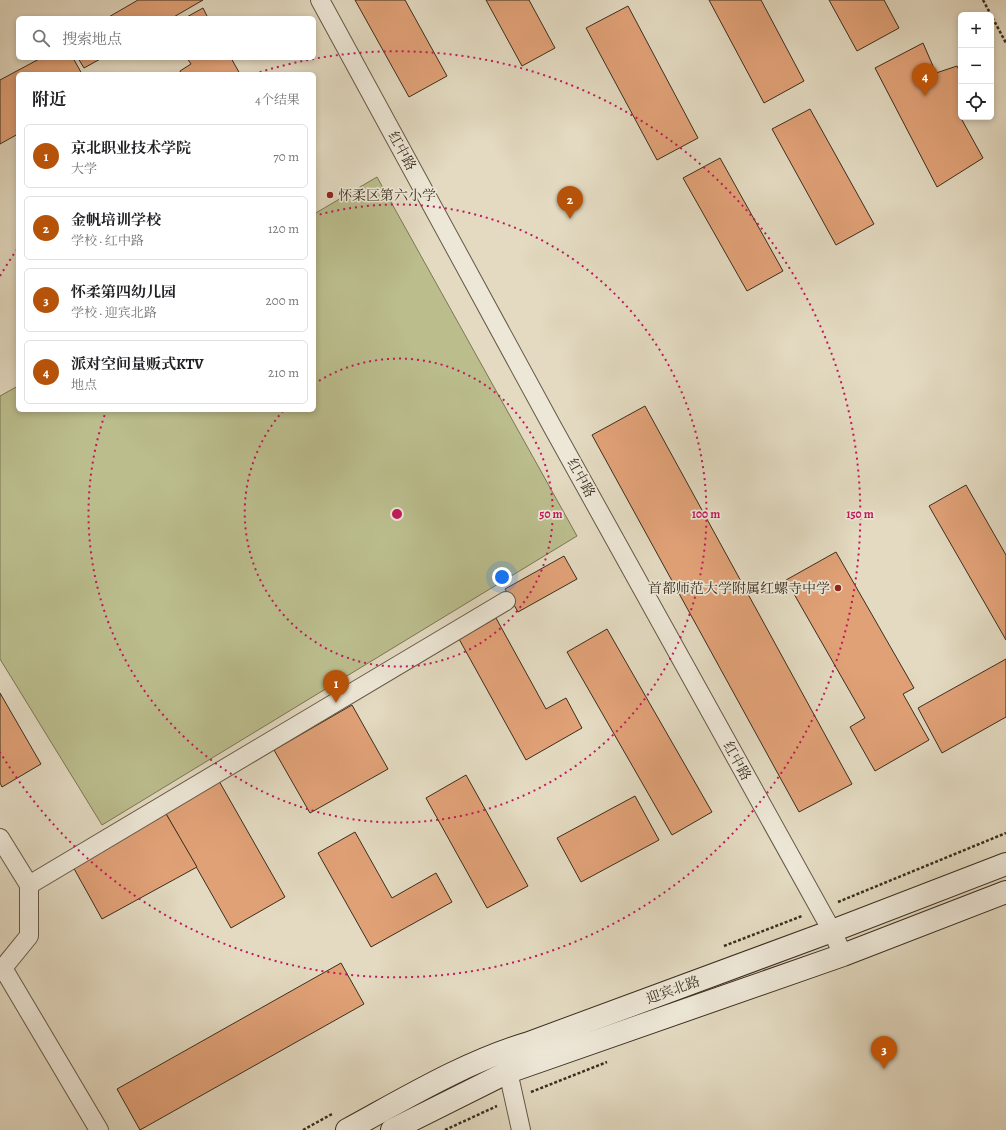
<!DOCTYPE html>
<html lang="zh">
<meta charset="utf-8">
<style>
:root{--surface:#fff;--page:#f6f6f6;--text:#202124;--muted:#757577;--line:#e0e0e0;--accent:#b45309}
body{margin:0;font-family:Alegreya,"Noto Serif SC",serif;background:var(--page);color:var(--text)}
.controls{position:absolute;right:12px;top:12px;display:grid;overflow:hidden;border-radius:6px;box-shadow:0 2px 6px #0003}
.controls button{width:36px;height:36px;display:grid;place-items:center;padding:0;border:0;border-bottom:1px solid var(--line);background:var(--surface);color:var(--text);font:20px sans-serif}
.you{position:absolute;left:502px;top:577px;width:14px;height:14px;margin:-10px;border:3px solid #fff;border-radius:50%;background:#1a73e8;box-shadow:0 0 0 6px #1a73e833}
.badge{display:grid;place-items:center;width:26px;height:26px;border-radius:50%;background:var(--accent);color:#fff;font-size:13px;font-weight:700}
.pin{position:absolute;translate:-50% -33px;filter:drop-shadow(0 1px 2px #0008)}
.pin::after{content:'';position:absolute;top:21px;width:14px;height:12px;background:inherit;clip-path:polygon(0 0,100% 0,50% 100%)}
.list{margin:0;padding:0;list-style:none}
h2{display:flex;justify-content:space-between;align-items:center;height:52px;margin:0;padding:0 16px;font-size:17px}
h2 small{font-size:13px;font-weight:400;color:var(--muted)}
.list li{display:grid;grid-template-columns:26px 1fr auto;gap:12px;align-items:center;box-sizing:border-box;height:64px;margin:0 8px 8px;padding:0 8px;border:1px solid var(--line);border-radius:6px}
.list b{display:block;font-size:15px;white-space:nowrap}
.list p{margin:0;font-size:13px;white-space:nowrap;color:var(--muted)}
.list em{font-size:13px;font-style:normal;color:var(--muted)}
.icon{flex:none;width:22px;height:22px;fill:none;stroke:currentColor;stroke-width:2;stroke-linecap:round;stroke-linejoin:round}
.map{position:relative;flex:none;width:1006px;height:1130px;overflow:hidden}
.search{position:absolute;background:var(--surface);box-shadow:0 2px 6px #0003;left:16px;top:16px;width:300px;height:44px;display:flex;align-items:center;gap:10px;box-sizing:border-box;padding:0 14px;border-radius:6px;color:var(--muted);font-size:15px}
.panel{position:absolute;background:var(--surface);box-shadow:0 2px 6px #0003;left:16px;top:72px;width:300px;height:340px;border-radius:6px}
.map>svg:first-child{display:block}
</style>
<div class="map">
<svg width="1006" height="1130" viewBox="0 0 1006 1130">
<rect width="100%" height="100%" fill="#e3dac1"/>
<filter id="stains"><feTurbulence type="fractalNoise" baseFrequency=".005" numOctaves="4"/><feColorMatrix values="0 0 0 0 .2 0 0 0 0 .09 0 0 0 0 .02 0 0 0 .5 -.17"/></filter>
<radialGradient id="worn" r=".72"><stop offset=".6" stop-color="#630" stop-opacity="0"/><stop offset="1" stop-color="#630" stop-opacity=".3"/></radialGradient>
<path fill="#bbbd8d" stroke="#7b7655" d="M377,177L577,536L102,825L0,659V396L18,386V410H314V214Z"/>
<g fill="#e1a177" stroke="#3b2e1d">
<path d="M138,0H203L172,18H107Z"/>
<path d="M355,0H405L447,76L409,97Z"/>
<path d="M486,0H529L555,48L522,66Z"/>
<path d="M709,0H761L804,81L764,103Z"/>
<path d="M829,0H884L899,28L857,51Z"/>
<path d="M628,6L698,138L657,160L586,28Z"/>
<path d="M203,8L208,18H185Z"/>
<path d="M923,43L936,73L957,66L961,74V117H968L962,120L983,158L937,187L875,68Z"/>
<path d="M41,58H73L82,74H18V134L0,144V80Z"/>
<path d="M78,58H102L84,68Z"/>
<path d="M187,58H231L240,74H181L180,71L191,64Z"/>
<path d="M810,109L874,224L836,245L772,129Z"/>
<path d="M720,158L783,271L747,291L683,178Z"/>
<path d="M645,406L852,784L799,812L592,435Z"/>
<path d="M966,485L1006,555V640L929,506Z"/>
<path d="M836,552L914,688L903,694L929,740L875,771L850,727L865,718L786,580Z"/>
<path d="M564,556L577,579L518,612L505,589Z"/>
<path d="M496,618L546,709L566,698L582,728L526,760L459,639Z"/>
<path d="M607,629L712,812L672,835L567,652Z"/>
<path d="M1006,659V717L942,753L918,708Z"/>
<path d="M0,693L41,764L2,787L0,783Z"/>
<path d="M352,705L388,769L310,813L274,750Z"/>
<path d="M466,775L528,886L487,908L426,798Z"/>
<path d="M219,781L285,897L231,928L165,812Z"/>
<path d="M635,796L659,840L581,882L557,838Z"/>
<path d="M165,812L197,867L102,919L72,865Z"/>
<path d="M355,832L392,898L436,873L452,902L371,947L318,853Z"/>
<path d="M341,963L364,1004L140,1130L117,1089Z"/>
</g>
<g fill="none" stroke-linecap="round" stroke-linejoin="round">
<g stroke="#655946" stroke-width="20">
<g id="street">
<path d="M320,0L553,428L832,931L843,955"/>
<path d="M0,838L29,885V936L3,968H0"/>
<path d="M29,885L506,601"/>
<path d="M3,968L99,1130"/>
<path d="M505,1058L521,1130"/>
</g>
</g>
<g stroke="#3b2e1d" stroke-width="24">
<g id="secondary">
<path d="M347,1130C406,1098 465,1062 529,1043L832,931L1006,864"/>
<path d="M392,1130L508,1072L843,955L1006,892"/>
</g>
</g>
<g stroke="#3b2e1d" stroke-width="2.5" stroke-dasharray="3 2" stroke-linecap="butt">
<path d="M983,0L1006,43"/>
<path d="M838,902L1006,833"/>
<path d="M724,946L802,916"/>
<path d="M531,1092L607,1062"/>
<path d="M303,1130L332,1114"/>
<path d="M445,1130L497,1106"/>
</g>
<use href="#street" stroke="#ede7d7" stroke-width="18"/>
<use href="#secondary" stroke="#ede7d7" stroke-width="22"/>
</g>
<g fill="none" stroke="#c2185b" stroke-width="2" stroke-dasharray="2 4">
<path d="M314 384A154 154 0 1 1 283 411"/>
<path d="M314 216A309 309 0 1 1 106 411"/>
<path d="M0 276A463 463 0 0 1 18 248M254 74A463 463 0 1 1 0 752"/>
</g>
<g fill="#8f2418" stroke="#ede7d7" stroke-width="1.5">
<circle cx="330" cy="195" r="4"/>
<circle cx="838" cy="588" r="4"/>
</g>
<g text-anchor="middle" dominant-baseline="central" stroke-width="3.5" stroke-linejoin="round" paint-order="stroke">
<g font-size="14" fill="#3b2e1d" stroke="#ede7d7">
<text transform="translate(402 151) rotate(61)">红中路</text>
<text transform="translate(581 478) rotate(61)">红中路</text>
<text transform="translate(737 761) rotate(61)">红中路</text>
<text transform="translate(673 990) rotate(-20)">迎宾北路</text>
</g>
<g font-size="14" fill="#3b2e1d" stroke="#ede7d7" text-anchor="start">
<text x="338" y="195">怀柔区第六小学</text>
<text x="830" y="588" text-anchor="end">首都师范大学附属红螺寺中学</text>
</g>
</g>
<circle cx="397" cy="514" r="6" fill="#c2185b" stroke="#ede7d7" stroke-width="2"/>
<g font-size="12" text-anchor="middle" font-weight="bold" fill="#c2185b" stroke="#ede7d7" stroke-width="3.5" stroke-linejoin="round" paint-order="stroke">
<text x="551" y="518">50 m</text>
<text x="706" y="518">100 m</text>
<text x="860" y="518">150 m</text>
</g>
<rect width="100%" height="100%" filter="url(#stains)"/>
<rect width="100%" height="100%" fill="url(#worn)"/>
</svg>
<div class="controls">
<button>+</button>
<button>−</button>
<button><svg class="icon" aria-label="locate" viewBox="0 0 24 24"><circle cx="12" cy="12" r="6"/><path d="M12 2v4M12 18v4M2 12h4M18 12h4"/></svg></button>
</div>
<div class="you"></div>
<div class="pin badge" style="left:336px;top:703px">1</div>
<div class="pin badge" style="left:570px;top:219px">2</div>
<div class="pin badge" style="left:884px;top:1069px">3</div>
<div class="pin badge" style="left:925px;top:96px">4</div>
<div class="search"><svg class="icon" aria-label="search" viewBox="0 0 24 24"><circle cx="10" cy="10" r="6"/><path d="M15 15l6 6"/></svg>搜索地点</div>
<section class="panel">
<h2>附近<small>4个结果</small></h2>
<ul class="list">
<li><span class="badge">1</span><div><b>京北职业技术学院</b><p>大学</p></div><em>70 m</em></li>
<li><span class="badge">2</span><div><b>金帆培训学校</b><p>学校 · 红中路</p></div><em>120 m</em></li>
<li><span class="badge">3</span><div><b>怀柔第四幼儿园</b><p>学校 · 迎宾北路</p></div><em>200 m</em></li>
<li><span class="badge">4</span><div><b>派对空间量贩式KTV</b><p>地点</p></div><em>210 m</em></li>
</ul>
</section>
</div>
